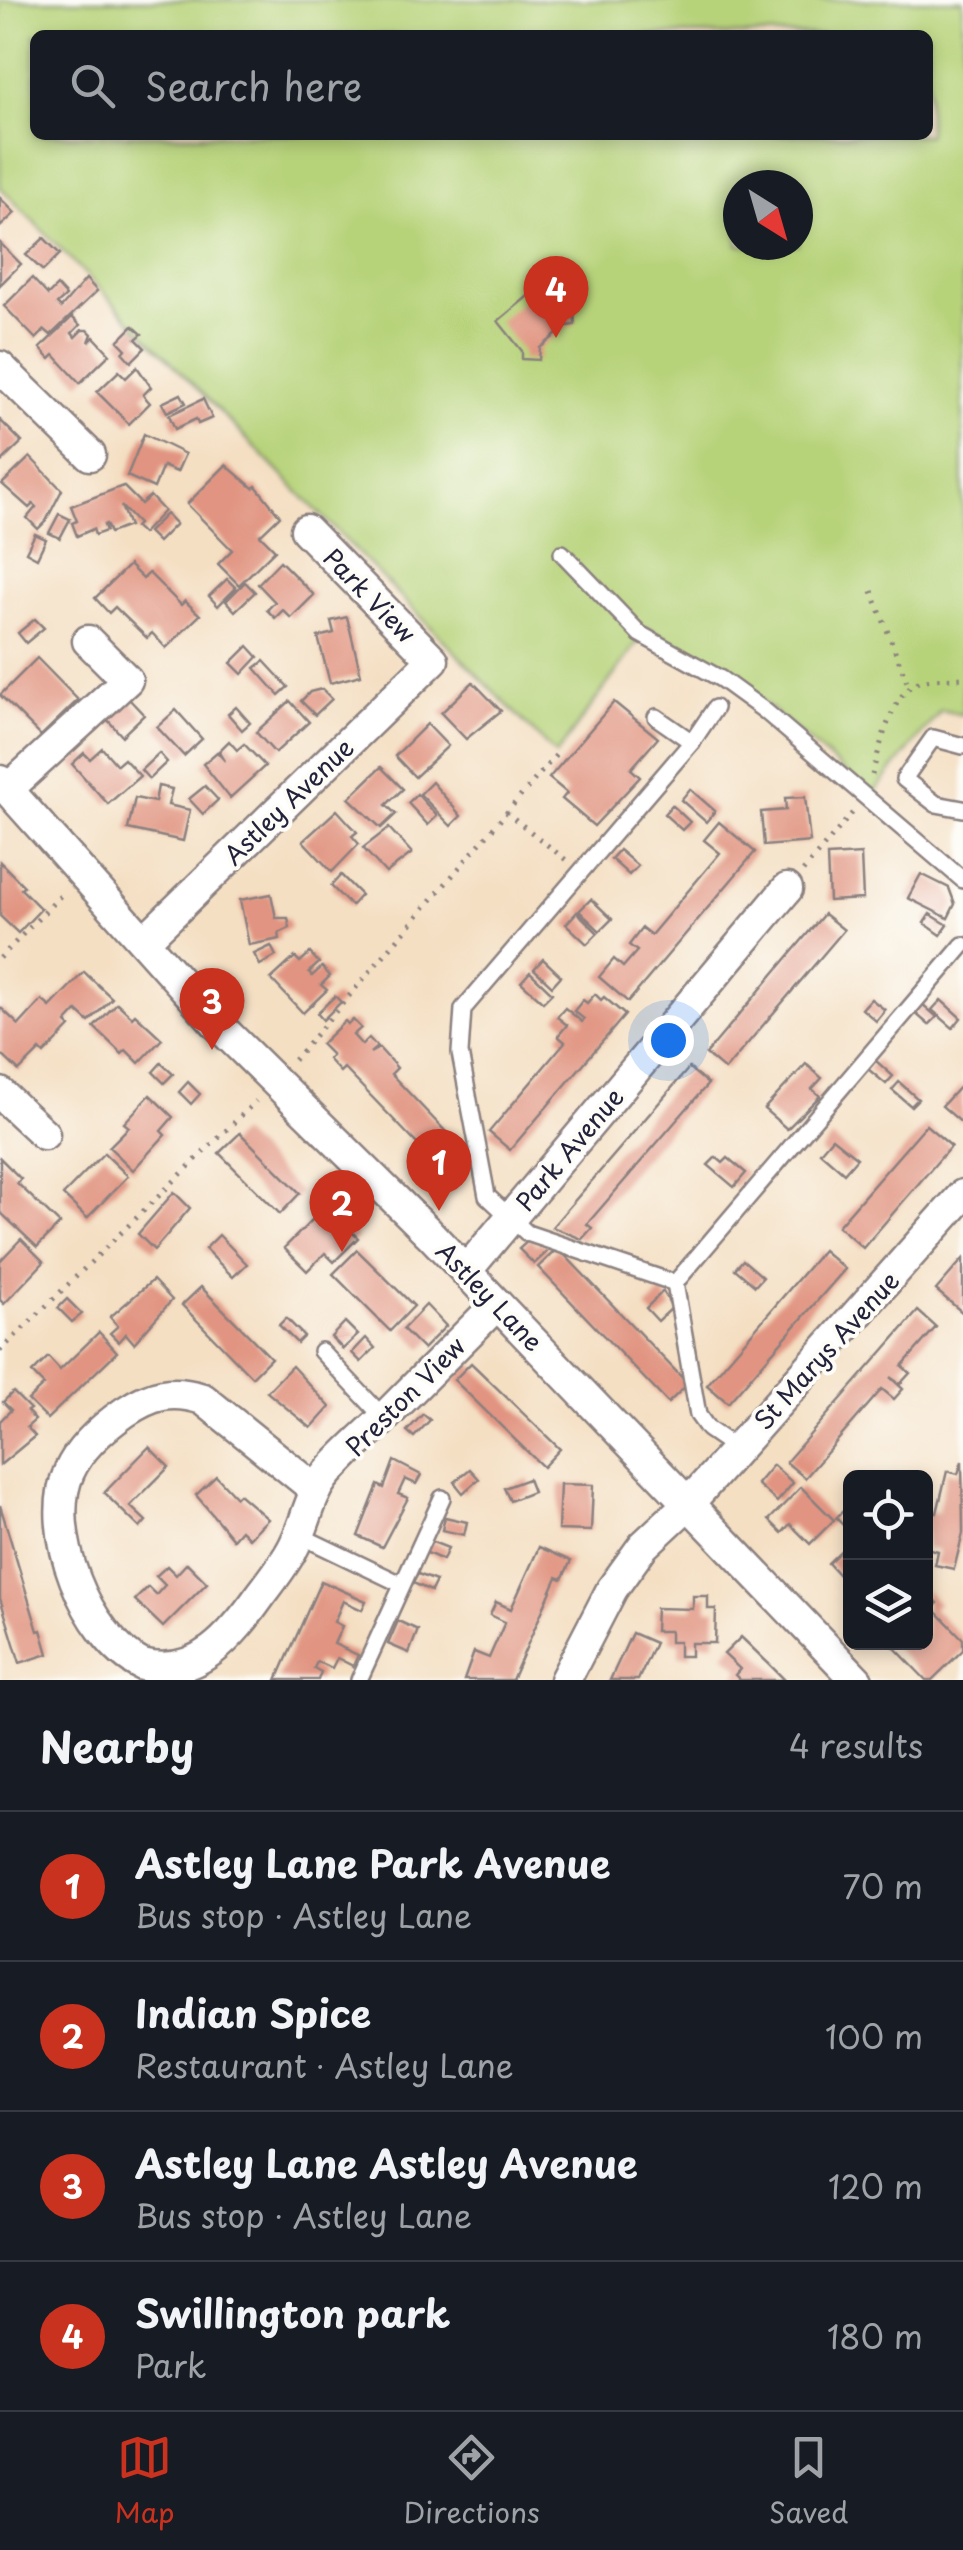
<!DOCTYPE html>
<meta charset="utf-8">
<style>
:root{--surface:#171b24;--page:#242831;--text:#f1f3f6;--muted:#9ea1a6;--line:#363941;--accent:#c8321e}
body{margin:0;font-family:"Playpen Sans",sans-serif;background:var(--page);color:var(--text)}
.controls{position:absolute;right:30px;bottom:30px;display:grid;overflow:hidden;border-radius:15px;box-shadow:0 5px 15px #0003}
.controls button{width:90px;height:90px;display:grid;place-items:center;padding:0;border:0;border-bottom:2px solid var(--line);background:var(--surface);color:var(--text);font:50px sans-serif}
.compass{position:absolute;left:723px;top:170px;width:90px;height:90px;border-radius:50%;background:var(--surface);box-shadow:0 5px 15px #0003;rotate:143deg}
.you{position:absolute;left:668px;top:1040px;width:35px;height:35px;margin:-25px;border:8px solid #fff;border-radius:50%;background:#1a73e8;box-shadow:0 0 0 15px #1a73e833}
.badge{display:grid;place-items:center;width:65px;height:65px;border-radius:50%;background:var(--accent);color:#fff;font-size:32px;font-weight:700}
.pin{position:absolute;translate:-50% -82px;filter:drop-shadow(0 2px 5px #0008)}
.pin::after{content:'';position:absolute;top:52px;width:35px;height:30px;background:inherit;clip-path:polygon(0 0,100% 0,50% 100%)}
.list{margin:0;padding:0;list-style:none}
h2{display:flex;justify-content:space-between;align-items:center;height:130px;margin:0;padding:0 40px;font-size:42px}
h2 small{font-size:32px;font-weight:400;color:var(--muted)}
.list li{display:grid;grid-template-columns:65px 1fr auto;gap:30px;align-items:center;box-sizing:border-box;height:150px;padding:0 40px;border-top:2px solid var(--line)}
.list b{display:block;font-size:38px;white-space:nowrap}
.list p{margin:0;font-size:32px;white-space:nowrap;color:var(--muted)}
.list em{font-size:32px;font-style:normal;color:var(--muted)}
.icon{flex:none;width:55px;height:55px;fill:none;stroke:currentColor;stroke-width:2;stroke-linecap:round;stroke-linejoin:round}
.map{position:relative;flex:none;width:963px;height:1680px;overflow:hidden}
.search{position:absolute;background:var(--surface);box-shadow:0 5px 15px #0003;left:30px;right:30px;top:30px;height:110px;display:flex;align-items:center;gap:25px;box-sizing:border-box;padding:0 35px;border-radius:15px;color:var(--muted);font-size:38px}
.sheet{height:730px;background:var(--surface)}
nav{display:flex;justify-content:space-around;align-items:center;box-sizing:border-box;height:140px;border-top:2px solid var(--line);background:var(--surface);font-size:28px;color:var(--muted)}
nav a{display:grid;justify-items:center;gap:5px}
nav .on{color:var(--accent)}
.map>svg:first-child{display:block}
</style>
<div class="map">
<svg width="963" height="1680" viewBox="0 0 963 1680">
<rect width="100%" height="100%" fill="#fdfcf7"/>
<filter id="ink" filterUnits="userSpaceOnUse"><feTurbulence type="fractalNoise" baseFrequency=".01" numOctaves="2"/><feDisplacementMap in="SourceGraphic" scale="20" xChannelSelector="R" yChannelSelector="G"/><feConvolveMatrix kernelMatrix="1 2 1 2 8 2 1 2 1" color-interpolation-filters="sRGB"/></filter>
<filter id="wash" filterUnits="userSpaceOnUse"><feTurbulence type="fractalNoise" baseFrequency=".0048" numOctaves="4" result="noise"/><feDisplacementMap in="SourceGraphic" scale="40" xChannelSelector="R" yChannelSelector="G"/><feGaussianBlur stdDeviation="2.25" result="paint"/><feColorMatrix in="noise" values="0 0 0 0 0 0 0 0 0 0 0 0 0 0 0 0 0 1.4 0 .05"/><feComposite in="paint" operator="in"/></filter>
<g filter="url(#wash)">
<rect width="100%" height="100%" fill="#f4dfc3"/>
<path fill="#b7d37a" stroke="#6c7a5a" stroke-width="2.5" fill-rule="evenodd" d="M0,0H963V715L941,710L872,795L736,679L648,628L556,755L0,187ZM35,35H928V135H35ZM738,185H798V245H738Z"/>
<g id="blocks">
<g fill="#e19481">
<path d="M0,198L15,213L0,227Z"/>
<path d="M44,238L60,254L43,271L26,255Z"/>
<path d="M0,243L21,264L0,285Z"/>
<path d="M32,278L48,295L57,286L66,296L57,304L61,308L86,279L97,291L51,335L45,330L36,339L4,306Z"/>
<path d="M544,283L564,307L574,306L575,325L567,326L540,348L539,360L522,359V351L498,321Z"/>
<path d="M72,317L80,325L72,333L75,337L82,330H88L92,334L89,342L94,337L110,354L80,383L54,355L50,359L40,348Z"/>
<path d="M133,326L142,334L136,339L145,348L131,362L123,353L126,349L118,341Z"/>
<path d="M137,367L151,387L143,395L150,403L129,424L97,392L119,371L126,378Z"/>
<path d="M181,394L186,403L167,412L162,403Z"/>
<path d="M203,399L212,418L198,424L196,419L175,429L169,415Z"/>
<path d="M0,420L22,442L0,463Z"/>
<path d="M144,434L185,454L177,472L163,466L154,488L127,476Z"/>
<path d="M30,457L62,490L46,521L38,529L27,518L36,507L33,504L29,508L2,484Z"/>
<path d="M226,465L253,488L256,486L280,516L260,535L275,550L239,585L218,564L232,550L187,504Z"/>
<path d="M123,486L141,504L150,496L164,511L142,534L135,527L138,524L121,506L129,526L110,533L106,524L104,525L106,531L95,535L93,529L77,536L72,523L77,521L71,506Z"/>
<path d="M59,514L70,519L60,538L49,533Z"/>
<path d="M166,514L176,524L158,542L148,532Z"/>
<path d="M35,534L46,539L37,558L26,552Z"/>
<path d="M280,561L314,595L291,618L283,610L275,618L267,610L275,602L258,584Z"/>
<path d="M129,565L143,579L149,573L181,605L185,601L200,615L166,648L152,633L147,638L115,607L109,613L95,598Z"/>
<path d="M227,579L236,588L218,606L209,596Z"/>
<path d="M245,582L255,592L235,611L226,601Z"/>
<path d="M347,617L361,675L330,683L318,637L334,633L331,621Z"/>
<path d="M35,619L44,628L26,643L18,633Z"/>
<path d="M248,646L258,657L242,674L231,663Z"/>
<path d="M37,658L78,700L41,736L0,695Z"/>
<path d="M264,661L288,687L279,695L255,668Z"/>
<path d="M473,682L501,711L466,739L441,713Z"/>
<path d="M322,689L332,699L315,715L301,701L310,692Z"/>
<path d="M129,699L144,715L122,736L107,719Z"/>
<path d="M290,701L309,722L275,753L256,732Z"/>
<path d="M614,702L658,738L631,769L640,777L594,826L562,799L567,793L549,778Z"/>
<path d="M236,707L250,723L242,730L228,714Z"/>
<path d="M176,710L202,739L184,756L157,727Z"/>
<path d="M427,724L448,746L415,777L395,756Z"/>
<path d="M229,741L237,750L244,744L265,766L230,798L203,764L217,752L225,761L219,751Z"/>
<path d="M102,748L117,765L124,759L140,776L108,804L72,764L84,753L90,759Z"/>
<path d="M159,753L167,762L149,779L141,770Z"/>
<path d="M381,767L403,789L386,805L396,814L381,828L349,798Z"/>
<path d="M432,782L461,816L451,826L420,794Z"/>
<path d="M158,786L172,789L168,805L190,810L183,841L128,829L135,798L155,802Z"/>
<path d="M205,786L218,800L203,814L189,799Z"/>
<path d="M690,789L715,811L706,822L681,800Z"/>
<path d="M417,794L437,816L428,825L408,803Z"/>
<path d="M805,797L810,842L764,846L761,812L786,810L785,798Z"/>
<path d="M672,805L690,822L682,830L664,814Z"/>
<path d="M337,810L357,832L352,836L359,844L332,872L303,841Z"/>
<path d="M719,822L755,852L628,1002L599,977L614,959L623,967L637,951L629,945L642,928L651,935L720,853L704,840Z"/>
<path d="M389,828L412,853L386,873L363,848Z"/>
<path d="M619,850L638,866L629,875L611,859Z"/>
<path d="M861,854L863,899L829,901L827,856Z"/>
<path d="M0,862L24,886L21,889L41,909L18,933L0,916Z"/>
<path d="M921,874L949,888L955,904L948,918L908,898Z"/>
<path d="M341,875L361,895L351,906L331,886Z"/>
<path d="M271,894L276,918H288L290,928L279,933L280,939L249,945L240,900Z"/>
<path d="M591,899L612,919L600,931L579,911Z"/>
<path d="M577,912L598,933L587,944L566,924Z"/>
<path d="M824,914L844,930L725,1070L706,1054Z"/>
<path d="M930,914L948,925L941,935L924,923Z"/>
<path d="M271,946L276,956L260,965L254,954Z"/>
<path d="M310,953L319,963L309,972L312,976L322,967L330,976L321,985L327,990L303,1013L271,979L295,957L300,962Z"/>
<path d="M543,959L561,976L552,986L534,969Z"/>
<path d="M84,972L112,998L89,1022L77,1011L66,1023L70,1027L44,1054L40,1050L19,1071L0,1053V1007L19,1025L42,1000L50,1007Z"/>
<path d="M530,972L552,993L543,1002L521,982Z"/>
<path d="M595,994L601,1000L604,997L625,1015L510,1150L489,1132L565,1042L558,1036L567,1025L557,1017L565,1008L582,1022L584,1019L574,1011L583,1000L587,1003Z"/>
<path d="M335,996L341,1002L323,1020L317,1013Z"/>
<path d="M871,999L885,1010L876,1021L862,1009Z"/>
<path d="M941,1000L961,1018L953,1028L932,1010Z"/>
<path d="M117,1003L132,1017L135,1014L162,1039L139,1063L126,1050L122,1054L94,1027Z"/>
<path d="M921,1003L937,1017L929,1025L914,1012Z"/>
<path d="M353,1020L361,1028L353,1035L362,1045L369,1038L377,1047L370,1053L379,1048L397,1068L391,1074L466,1153L445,1173L344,1068L340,1072L328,1059L332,1055L321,1044L345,1021L348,1024Z"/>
<path d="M875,1060L893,1076L886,1084L868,1069Z"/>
<path d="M161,1063L173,1074L164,1083L153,1072Z"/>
<path d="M806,1064L822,1078L812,1089L820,1096L787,1129L764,1109Z"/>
<path d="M689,1068L708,1084L587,1224L592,1228L582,1239L552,1227Z"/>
<path d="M188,1082L200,1094L191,1104L179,1092Z"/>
<path d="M899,1082L918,1099L911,1106L892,1090Z"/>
<path d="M963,1083V1124L942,1106Z"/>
<path d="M150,1095L173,1117L161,1131L165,1135L133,1170L109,1147L129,1127L124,1123Z"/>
<path d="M926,1125L951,1146L863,1248L838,1226Z"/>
<path d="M240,1133L300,1193L280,1214L219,1153Z"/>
<path d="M832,1138L857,1158L844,1173L820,1152Z"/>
<path d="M104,1153L128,1176L87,1218L63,1195Z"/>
<path d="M716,1157L723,1163L728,1158L746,1173L734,1187L708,1165Z"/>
<path d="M0,1158L21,1179L17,1183L60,1224L37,1247L0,1212Z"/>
<path d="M174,1192L190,1208L154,1250L138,1234Z"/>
<path d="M326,1206L358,1238L334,1262L325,1253L307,1271L284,1248Z"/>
<path d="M219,1235L247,1264L233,1277L205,1249Z"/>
<path d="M531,1238L537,1245L541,1241L549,1250L534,1264L519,1249Z"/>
<path d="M21,1239L44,1262L4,1304L0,1300V1261Z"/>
<path d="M558,1248L688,1384L668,1403L538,1267Z"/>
<path d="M357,1250L414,1306L390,1331L333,1274Z"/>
<path d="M823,1250L845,1269L728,1403L707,1385Z"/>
<path d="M963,1259V1313L936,1290Z"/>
<path d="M743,1260L763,1277L755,1286L735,1269Z"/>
<path d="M153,1280L172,1300L134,1343L126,1334L119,1342L110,1333L118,1326L110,1317Z"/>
<path d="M201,1287L271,1358L252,1377L182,1305Z"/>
<path d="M663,1291L672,1308L658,1321L646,1308Z"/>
<path d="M67,1299L82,1314L72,1322L58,1308Z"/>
<path d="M426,1305L446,1326L423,1349L403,1329Z"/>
<path d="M918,1311L936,1327L902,1366L910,1373L900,1384L890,1377L903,1389L894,1399L882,1389L805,1478L786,1462Z"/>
<path d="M286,1318L304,1336L297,1343L279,1325Z"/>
<path d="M345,1322L358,1335L343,1349L331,1337Z"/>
<path d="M99,1332L117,1352L47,1419L28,1400L44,1385L32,1373L48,1357L60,1370Z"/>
<path d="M366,1338L375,1348L361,1362L352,1353Z"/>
<path d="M471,1363L560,1449L543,1467L454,1380Z"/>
<path d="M292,1366L330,1407L311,1428L267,1392Z"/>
<path d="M13,1392L30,1409L27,1411L35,1420L27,1427L35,1436L0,1465V1421L11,1410L3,1402Z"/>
<path d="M423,1414L430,1420L414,1437L407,1431Z"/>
<path d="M149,1447L169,1467L130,1506L146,1521L140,1528L104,1493Z"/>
<path d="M394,1461L421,1475L416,1484L405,1479L398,1494L408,1498L382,1547L358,1536L378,1485L384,1488Z"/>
<path d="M962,1461L963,1533L954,1569L935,1565L938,1551L926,1548V1510L937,1513L947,1471L958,1474Z"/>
<path d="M773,1465L793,1483L777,1502L757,1484Z"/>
<path d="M470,1469L479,1479L463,1493L454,1482Z"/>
<path d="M216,1476L236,1497L239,1494L268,1519L249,1538L241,1530L233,1539L196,1495Z"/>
<path d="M528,1479L533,1492L510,1501L504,1488Z"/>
<path d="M560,1484L593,1485L591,1531L558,1530Z"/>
<path d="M801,1487L834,1520L810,1544L790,1524L782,1533L769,1520Z"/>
<path d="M850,1504V1524L846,1528L836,1518Z"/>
<path d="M0,1505L38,1631L41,1630L48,1654L20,1663L0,1598Z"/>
<path d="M445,1517L467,1522L464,1535L442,1530Z"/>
<path d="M430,1541L448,1548L443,1560L425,1552Z"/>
<path d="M850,1542V1587L828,1563Z"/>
<path d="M539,1547L571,1561L562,1579L557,1577L512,1680H464L474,1652L489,1658L505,1622L490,1615L496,1602L511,1609Z"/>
<path d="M187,1563L207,1583L163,1627L135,1600L148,1587L156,1595L165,1585L156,1576L167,1566L176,1575Z"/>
<path d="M418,1574L436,1581L431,1591L413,1583Z"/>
<path d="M321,1581L366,1601L362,1610L343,1601L334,1622L342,1626L334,1644L358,1655L353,1666L337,1658L332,1668L317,1662L314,1668L321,1672L318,1680H277Z"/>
<path d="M926,1590L938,1603L933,1608L963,1639V1650L932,1680H926L894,1647L898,1642H926Z"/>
<path d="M693,1596H708V1609H716L715,1643H691V1656H679V1642H670V1631H655L656,1608L693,1609Z"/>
<path d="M398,1621L418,1630L409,1653L388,1644Z"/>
<path d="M632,1633L655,1643L638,1680H610Z"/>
<path d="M741,1637L770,1665L785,1680H740L735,1675L740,1669L724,1654Z"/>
</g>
</g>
</g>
<g filter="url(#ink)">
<use href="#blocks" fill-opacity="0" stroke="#8b807f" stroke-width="2.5"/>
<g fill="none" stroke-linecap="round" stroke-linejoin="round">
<g stroke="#8b807f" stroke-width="20">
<g id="service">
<path d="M562,553L640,634L721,679L765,711L963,880"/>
<path d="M656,717L692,742"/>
<path d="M963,746L933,738L904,779L936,804L963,809"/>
<path d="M675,1283L527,1233L487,1196L460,1053L463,1009L692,742L715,708"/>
<path d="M321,1351L384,1418"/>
<path d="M737,1449L708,1429L698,1415L675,1283L963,945"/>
<path d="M299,1535L401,1584"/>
<path d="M359,1680L442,1498"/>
</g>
</g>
<g stroke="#8b807f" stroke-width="35">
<g id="minor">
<path d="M0,367L90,455"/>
<path d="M0,781L218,1025L429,1233L857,1680"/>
<path d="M8,789L127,680L88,641"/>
<path d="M144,941L433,660L306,530"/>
<path d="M0,1093L44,1134"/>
<path d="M466,1271L787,889"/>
<path d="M316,1490L203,1399C172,1389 152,1394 125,1412C102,1428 80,1447 69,1472C43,1529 87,1638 142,1665C197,1680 233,1634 260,1596C272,1580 285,1564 294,1546C306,1523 309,1498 325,1477C341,1457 361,1440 379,1423C418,1383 458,1344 497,1304"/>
<path d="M565,1680L612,1589L643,1546L688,1504L963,1195"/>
</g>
</g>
<g stroke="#8b807f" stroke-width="5" stroke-dasharray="2.5 8" stroke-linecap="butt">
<path d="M872,591L909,687"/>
<path d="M872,775C879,751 891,695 916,683C928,677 949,679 963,678"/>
<path d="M506,812L566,860"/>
<path d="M803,871L854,811"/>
<path d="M0,958L63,893"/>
<path d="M294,1060L556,755"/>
<path d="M0,1351L256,1101"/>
</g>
<use href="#service" stroke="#fff" stroke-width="15"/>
<use href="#minor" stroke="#fff" stroke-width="30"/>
</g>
</g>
<g text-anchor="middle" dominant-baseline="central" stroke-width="8" stroke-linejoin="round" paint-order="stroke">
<g font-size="25" fill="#22223b" stroke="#fdfcf7">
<text transform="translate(370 595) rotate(46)">Park View</text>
<text transform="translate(288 801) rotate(-44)">Astley Avenue</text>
<text transform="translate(569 1149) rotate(-50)">Park Avenue</text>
<text transform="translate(490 1296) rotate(46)">Astley Lane</text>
<text transform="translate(826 1350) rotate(-48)">St Marys Avenue</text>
<text transform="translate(405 1396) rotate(-45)">Preston View</text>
</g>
</g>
</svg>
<div class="controls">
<button><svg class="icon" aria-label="locate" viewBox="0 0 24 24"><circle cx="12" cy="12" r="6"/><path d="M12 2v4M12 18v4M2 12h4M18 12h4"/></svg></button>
<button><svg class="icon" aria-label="layers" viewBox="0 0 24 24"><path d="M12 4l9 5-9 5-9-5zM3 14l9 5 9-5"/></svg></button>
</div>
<svg class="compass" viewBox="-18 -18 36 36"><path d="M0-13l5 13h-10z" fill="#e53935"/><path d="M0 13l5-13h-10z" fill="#9ea1a6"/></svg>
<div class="you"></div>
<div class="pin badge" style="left:439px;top:1211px">1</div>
<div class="pin badge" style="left:342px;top:1252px">2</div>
<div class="pin badge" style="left:212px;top:1050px">3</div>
<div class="pin badge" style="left:556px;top:338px">4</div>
<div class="search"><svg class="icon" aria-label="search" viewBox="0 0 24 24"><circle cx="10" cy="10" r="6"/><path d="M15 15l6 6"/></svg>Search here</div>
</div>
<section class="sheet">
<h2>Nearby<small>4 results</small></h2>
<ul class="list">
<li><span class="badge">1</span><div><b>Astley Lane Park Avenue</b><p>Bus stop · Astley Lane</p></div><em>70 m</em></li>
<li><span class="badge">2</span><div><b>Indian Spice</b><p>Restaurant · Astley Lane</p></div><em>100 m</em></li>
<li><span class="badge">3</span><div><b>Astley Lane Astley Avenue</b><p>Bus stop · Astley Lane</p></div><em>120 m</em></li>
<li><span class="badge">4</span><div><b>Swillington park</b><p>Park</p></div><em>180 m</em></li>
</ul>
</section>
<nav>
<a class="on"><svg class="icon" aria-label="map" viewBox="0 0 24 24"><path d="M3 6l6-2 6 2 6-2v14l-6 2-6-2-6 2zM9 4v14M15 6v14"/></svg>Map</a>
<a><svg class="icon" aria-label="directions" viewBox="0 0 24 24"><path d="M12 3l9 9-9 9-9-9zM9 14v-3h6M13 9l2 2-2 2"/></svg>Directions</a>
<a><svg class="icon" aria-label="saved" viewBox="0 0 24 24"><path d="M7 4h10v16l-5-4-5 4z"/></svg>Saved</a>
</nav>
